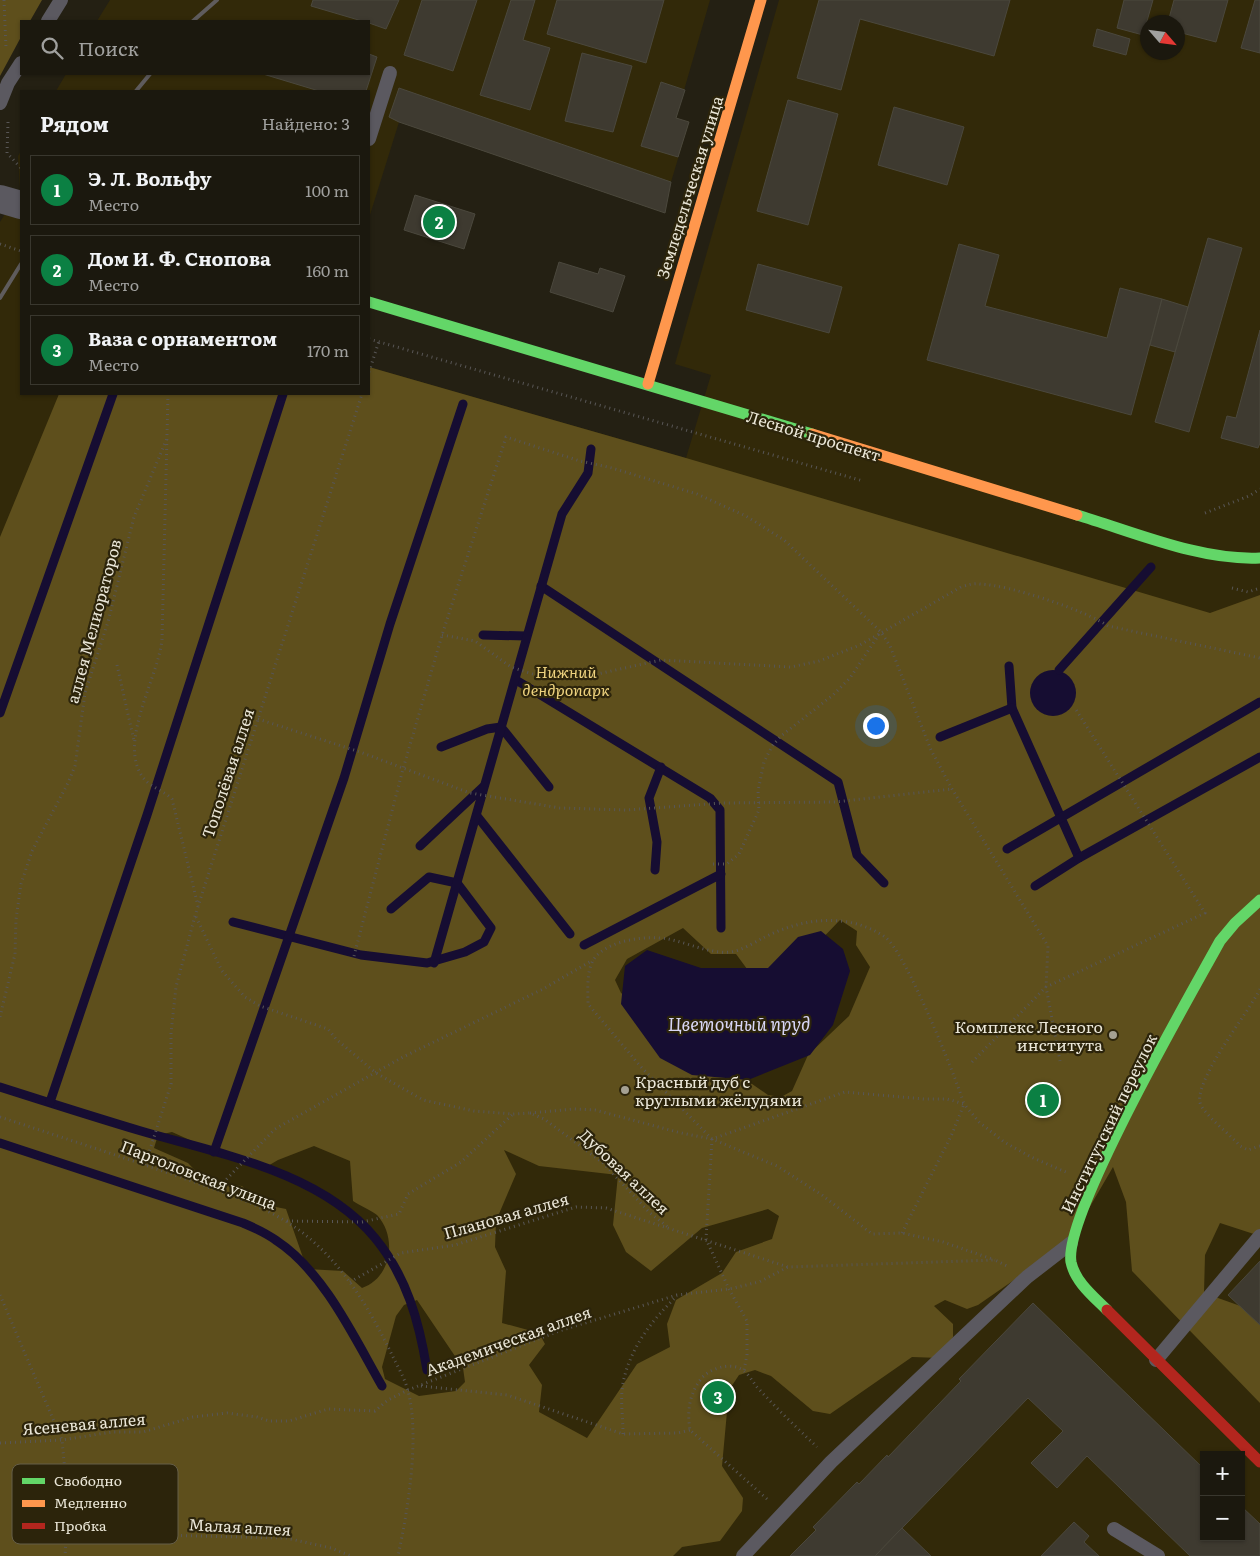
<!DOCTYPE html>
<html lang="ru">
<meta charset="utf-8">
<style>
:root{--surface:#1b180e;--page:#28251c;--text:#f1f3f6;--muted:#a0a09e;--line:#39372e;--accent:#0b8043}
body{margin:0;font-family:Literata,serif;background:var(--page);color:var(--text)}
.controls{position:absolute;right:15px;bottom:15px;display:grid;overflow:hidden;border-radius:0px;box-shadow:0 1px 4px #0004}
.controls button{width:45px;height:45px;display:grid;place-items:center;padding:0;border:0;border-bottom:1px solid var(--line);background:var(--surface);color:var(--text);font:25px sans-serif}
.compass{position:absolute;left:1140px;top:15px;width:45px;height:45px;border-radius:50%;background:var(--surface);box-shadow:0 1px 4px #0004;rotate:118deg}
.you{position:absolute;left:875px;top:725px;width:18px;height:18px;margin:-12px;border:4px solid #fff;border-radius:50%;background:#1a73e8;box-shadow:0 0 0 8px #1a73e833}
.badge{display:grid;place-items:center;width:32px;height:32px;border-radius:50%;background:var(--accent);color:#fff;font-size:16px;font-weight:700}
.pin{position:absolute;translate:-50% -50%;border:2px solid #fff;box-shadow:0 1px 5px #0006}
.list{margin:0;padding:0;list-style:none}
h2{display:flex;justify-content:space-between;align-items:center;height:65px;margin:0;padding:0 20px;font-size:21px}
h2 small{font-size:16px;font-weight:400;color:var(--muted)}
.list li{display:grid;grid-template-columns:32px 1fr auto;gap:15px;align-items:center;box-sizing:border-box;height:70px;margin:0 10px 10px;padding:0 10px;border:1px solid var(--line);border-radius:0px}
.list b{display:block;font-size:19px;white-space:nowrap}
.list p{margin:0;font-size:16px;white-space:nowrap;color:var(--muted)}
.list em{font-size:16px;font-style:normal;color:var(--muted)}
.icon{flex:none;width:28px;height:28px;fill:none;stroke:currentColor;stroke-width:2;stroke-linecap:round;stroke-linejoin:round}
.map{position:relative;flex:none;width:1260px;height:1556px;overflow:hidden}
.search{position:absolute;background:var(--surface);box-shadow:0 1px 4px #0004;left:20px;top:20px;width:350px;height:55px;display:flex;align-items:center;gap:12px;box-sizing:border-box;padding:0 18px;border-radius:0px;color:var(--muted);font-size:19px}
.panel{position:absolute;background:var(--surface);box-shadow:0 1px 4px #0004;left:20px;top:90px;width:350px;height:305px;border-radius:0px}
.map>svg:first-child{display:block}
</style>
<div class="map">
<svg width="1260" height="1556" viewBox="0 0 1260 1556">
<rect width="100%" height="100%" fill="#242013"/>
<g fill="#322909" fill-rule="evenodd">
<path d="M110,0H710L676,118L689,122L671,182L665,213L399,122L369,218V91H56L66,74H369V21H97Z"/>
<path d="M779,0H1260V1556H0V222L20,190L18,156L21,151V394H369V367L686,458L711,375L675,364ZM1148,22H1178V52H1148ZM1204,1455H1241V1537H1204Z"/>
</g>
<g fill="#5e4f1c" fill-rule="evenodd">
<path d="M0,0H42L30,21H21V37L0,76Z"/>
<path d="M369,367L686,458L1210,613L1260,595V1236L1220,1223L1205,1255L1204,1293L1260,1313V1403L1132,1271L1126,1202L1113,1167L1070,1241L978,1305L967,1309L945,1300L934,1306L953,1324V1337L940,1358L912,1357L830,1414L813,1411L771,1376L755,1370L739,1375L729,1390L722,1466L743,1498L742,1511L720,1541L682,1547L673,1556H0V537L59,394H369ZM840,920L857,931L856,945L870,967L849,1016L808,1055L792,1091L781,1097L768,1095L621,993L615,980L627,959L683,928L711,954H736L750,973L763,976L814,947ZM172,1132L212,1150L266,1167L278,1160L314,1146L350,1161L353,1201C360,1206 371,1210 377,1215C398,1238 391,1278 362,1288L343,1271L307,1269L286,1209L261,1204L242,1186L206,1182L188,1163L154,1148L158,1135ZM504,1150L539,1166L618,1175L613,1225L626,1252L651,1271L702,1228L768,1209L779,1216L772,1239L736,1252L722,1273L676,1300L667,1324L670,1347L637,1364L587,1438L539,1412L542,1385L529,1365L545,1344L539,1333L502,1323L506,1271L495,1247L496,1221L516,1174ZM417,1300L463,1368L465,1382L456,1391L419,1396L385,1379L382,1367L396,1316L404,1305Z"/>
</g>
<g fill="#160d32">
<circle cx="1053" cy="693" r="23"/>
<path d="M821,931L843,949L850,971L833,1025L810,1055L748,1080L692,1075L660,1058L621,1004L625,966L647,950L701,968H768L798,937Z"/>
</g>
<g fill="none" stroke-linecap="round" stroke-linejoin="round">
<g stroke="#160d32" stroke-width="9">
<path d="M541,586L838,782L857,855L884,883"/>
<path d="M483,635L526,636"/>
<path d="M1009,666L1012,708L1079,858"/>
<path d="M1059,670L1151,567"/>
<path d="M516,680L710,798L720,810L721,928"/>
<path d="M0,713L113,394"/>
<path d="M940,737L1012,708"/>
<path d="M441,747L487,729L501,727L549,787"/>
<path d="M477,816L570,934"/>
<path d="M420,846L483,787"/>
<path d="M1007,849L1260,702"/>
<path d="M655,870L657,842L649,798L661,767"/>
<path d="M1035,886L1079,858L1260,757"/>
<path d="M233,922L361,955L427,963L465,952L484,942L491,928L457,883L429,877L391,909"/>
<path d="M584,945L721,874"/>
<path d="M434,963L562,514L588,473L591,449"/>
<path d="M0,1087C47,1102 94,1117 141,1131C220,1154 321,1172 375,1238C407,1277 419,1321 427,1370"/>
<path d="M50,1102L147,815L283,394"/>
<path d="M0,1143L243,1223C255,1228 266,1233 277,1241C324,1272 355,1339 382,1386"/>
<path d="M214,1152L344,778L390,624L463,404"/>
</g>
</g>
<g fill="#3e3a30" stroke="#4b483d">
<path d="M313,0H399L386,29L369,23V21H362L311,6Z"/>
<path d="M422,0H477L453,71L404,55Z"/>
<path d="M511,0H535L523,40L550,48L530,110L480,95Z"/>
<path d="M557,0H664L646,63L547,34Z"/>
<path d="M819,0H1010L994,56L860,19L841,90L797,78Z"/>
<path d="M1124,0H1153L1143,35L1117,28Z"/>
<path d="M1174,0H1228L1216,42L1178,32V22H1168Z"/>
<path d="M1255,0H1260V53L1241,48Z"/>
<path d="M1097,29L1130,39L1126,55L1093,46Z"/>
<path d="M582,53L632,66L613,132L565,121Z"/>
<path d="M369,54L377,57L366,91H319L263,74H369Z"/>
<path d="M661,82L685,90L676,118L689,122L678,157L641,146Z"/>
<path d="M399,88L671,182L665,213L399,122L389,117Z"/>
<path d="M788,100L838,114L808,225L757,211Z"/>
<path d="M894,107L964,127L947,185L878,165Z"/>
<path d="M415,195L475,214L464,249L404,230Z"/>
<path d="M1208,238L1242,248L1189,432L1155,422Z"/>
<path d="M959,244L999,255L985,306L1107,338L1120,288L1162,299L1131,415L927,360Z"/>
<path d="M559,262L598,274L600,268L625,276L613,312L550,292Z"/>
<path d="M758,264L842,287L829,333L746,310Z"/>
<path d="M1162,299L1188,307L1175,352L1150,345Z"/>
<path d="M1260,330V443L1258,448L1221,438L1227,416L1236,418Z"/>
<path d="M1260,1261V1325L1228,1295Z"/>
<path d="M1033,1303L1204,1469V1537H1241V1506L1260,1524V1556H1190L1087,1456L1057,1488L1031,1463L1063,1431L1028,1398L875,1556H790L816,1530L813,1527L857,1482L859,1484L887,1455L888,1457L961,1381L959,1379Z"/>
<path d="M1074,1522L1089,1536L1084,1542L1099,1556H1041Z"/>
<path d="M902,1528L931,1556H875Z"/>
</g>
<g fill="none" stroke-linecap="round" stroke-linejoin="round">
<g stroke="#585656" stroke-width="3" stroke-dasharray="1 4" stroke-linecap="butt">
<path d="M4,0L6,48"/>
<path d="M8,122L7,153L21,168"/>
<path d="M0,244L21,251"/>
<path d="M369,339L863,481"/>
<path d="M369,372L379,341"/>
<path d="M168,394L162,639C159,676 118,741 142,776C149,787 163,790 172,799L198,906"/>
<path d="M1205,513L1249,496L1260,489"/>
<path d="M1232,588L1248,592L1260,588"/>
<path d="M442,635L475,641L511,667L548,679L584,677L661,660L791,667L819,661L860,645L961,587C968,585 973,583 980,584C1009,585 1085,610 1108,626L1260,658"/>
<path d="M117,665L134,741"/>
<path d="M258,719L360,752L470,793L560,808L627,810L722,803L835,802L952,789"/>
<path d="M713,864H727L739,854L759,810L758,791L764,762L772,746L781,736L833,695L850,678L880,633"/>
<path d="M196,917L222,971L245,997L260,1006L328,1029L336,1039L376,1073L423,1100L474,1111L513,1114L530,1113L544,1119L603,1163L650,1213L669,1228"/>
<path d="M354,956L403,769L442,635L506,437L580,461L612,468L697,494L746,516L784,540L881,632L890,646L931,750L952,789L1048,946L1046,987L1060,1061"/>
<path d="M1260,989C1250,1011 1187,1088 1202,1107C1212,1122 1228,1132 1240,1146L1248,1150L1260,1146"/>
<path d="M0,1017L15,954L16,919L21,884L32,851L68,783L75,766L85,693L108,622L134,517L168,436"/>
<path d="M972,1062L1046,987L1205,913L1075,708"/>
<path d="M530,1113L574,1109L595,1110L681,1133L712,1139L845,1092L924,1099H947L964,1104L979,1122L1004,1142L1031,1157L1068,1173"/>
<path d="M0,1117C61,1137 122,1157 183,1178C218,1191 255,1202 287,1222C337,1253 368,1305 393,1357C398,1367 405,1379 408,1391C420,1437 408,1510 398,1556"/>
<path d="M712,1139L706,1239L729,1289L747,1321V1355L744,1370"/>
<path d="M145,1165L171,1084V1033L176,987L195,916L362,394"/>
<path d="M216,1190L275,1129L403,1057L543,989L593,960"/>
<path d="M287,1221L362,1222L399,1214L408,1194L461,1162L513,1114"/>
<path d="M902,1233L952,1134L964,1104C955,1075 905,951 885,937C848,912 803,918 765,937C755,942 743,950 731,952C709,954 689,943 668,939C647,935 607,940 594,959C586,971 588,991 588,1004L641,1067L712,1139L777,1166L822,1195L872,1234L902,1233L943,1242L995,1260"/>
<path d="M350,1282L401,1253L455,1245L576,1207L606,1208L788,1267L995,1260L1009,1267"/>
<path d="M0,1295L62,1440L68,1504L65,1556"/>
<path d="M421,1386L507,1395L623,1434L678,1433L690,1430"/>
<path d="M623,1434C623,1417 620,1399 623,1383C630,1348 652,1320 677,1296"/>
<path d="M0,1443L62,1440L112,1432H143L193,1417L227,1413L257,1417L269,1421H289L328,1409L375,1411L388,1400L408,1390L559,1331L677,1295L729,1289L759,1282L788,1267"/>
<path d="M767,1499L690,1430C687,1412 689,1394 701,1379C709,1369 727,1363 739,1368C747,1371 752,1381 757,1387C776,1408 797,1428 817,1447"/>
<path d="M66,1533L286,1538L331,1548L351,1556"/>
</g>
<g stroke="#5b5960" stroke-width="14">
<path d="M48,21L61,0"/>
<path d="M0,103L8,83L21,63"/>
<path d="M369,139L390,73"/>
<path d="M1156,1360L1260,1236"/>
<path d="M1114,1529L1158,1556"/>
<path d="M743,1556L831,1462L1027,1277L1071,1243"/>
</g>
<path stroke="#5b5960" stroke-width="28" d="M0,199L21,205"/>
<g stroke="#63d668" stroke-width="11">
<path d="M369,302L812,434"/>
<path d="M1077,515C1134,532 1201,561 1260,558"/>
<path d="M1107,1310C1094,1297 1075,1282 1071,1262C1063,1215 1191,994 1220,941L1235,923L1260,900"/>
</g>
<g stroke="#ff974d" stroke-width="11">
<path d="M648,384L761,0"/>
<path d="M812,434L1077,515"/>
</g>
<path stroke="#b3261e" stroke-width="11" d="M1107,1310L1260,1462"/>
<g stroke="#5f5c5d" stroke-width="4">
<path d="M193,21L217,0"/>
<path d="M136,91L150,74"/>
<path d="M0,298L21,264"/>
</g>
</g>
<g fill="#a5a193" stroke="#2c240b" stroke-width="2">
<circle cx="1113" cy="1035" r="5"/>
<circle cx="625" cy="1090" r="5"/>
</g>
<g text-anchor="middle" dominant-baseline="central" stroke-width="4.5" stroke-linejoin="round" paint-order="stroke">
<g font-size="16" fill="#ebe7d8" stroke="#2c240b">
<text transform="translate(689 187) rotate(-73)">Земледельческая улица</text>
<text transform="translate(814 435) rotate(17)">Лесной проспект</text>
<text transform="translate(93 621) rotate(-75)">аллея Мелиораторов</text>
<text transform="translate(227 773) rotate(-72)">Тополёвая аллея</text>
<text transform="translate(1108 1123) rotate(-64)">Институтский переулок</text>
<text transform="translate(625 1171) rotate(43)">Дубовая аллея</text>
<text transform="translate(199 1174) rotate(21)">Парголовская улица</text>
<text transform="translate(506 1215) rotate(-16)">Плановая аллея</text>
<text transform="translate(508 1340) rotate(-20)">Академическая аллея</text>
<text transform="translate(84 1423) rotate(-5)">Ясеневая аллея</text>
<text transform="translate(240 1526) rotate(3)">Малая аллея</text>
</g>
<g font-size="16" font-style="italic" fill="#edd27e" stroke="#2c240b">
<text x="566" y="671">Нижний<tspan x="566" dy="18">дендропарк</tspan></text>
</g>
<g font-size="16" fill="#ebe7d8" stroke="#2c240b" text-anchor="end">
<text x="1103" y="1026">Комплекс Лесного<tspan x="1103" dy="18">института</tspan></text>
<text x="635" y="1081" text-anchor="start">Красный дуб с<tspan x="635" dy="18">круглыми жёлудями</tspan></text>
</g>
<g font-size="18" font-style="italic" fill="#d8d6f6" stroke="#2c240b">
<text x="739" y="1023">Цветочный пруд</text>
</g>
</g>
<rect x="12" y="1464" width="166" height="80" rx="8" fill="#2c240b" stroke="#655e48" stroke-width="1"/>
<rect x="22" y="1478" width="23" height="6" fill="#63d668"/>
<rect x="22" y="1500" width="23" height="7" fill="#ff974d"/>
<rect x="22" y="1523" width="23" height="6" fill="#b3261e"/>
<g font-size="14" fill="#ebe7d8">
<text x="54" y="1486">Свободно</text>
<text x="54" y="1508">Медленно</text>
<text x="54" y="1531">Пробка</text>
</g>
</svg>
<div class="controls">
<button>+</button>
<button>−</button>
</div>
<svg class="compass" viewBox="-18 -18 36 36"><path d="M0-13l5 13h-10z" fill="#e53935"/><path d="M0 13l5-13h-10z" fill="#a0a09e"/></svg>
<div class="you"></div>
<div class="pin badge" style="left:1043px;top:1100px">1</div>
<div class="pin badge" style="left:439px;top:222px">2</div>
<div class="pin badge" style="left:718px;top:1397px">3</div>
<div class="search"><svg class="icon" aria-label="search" viewBox="0 0 24 24"><circle cx="10" cy="10" r="6"/><path d="M15 15l6 6"/></svg>Поиск</div>
<section class="panel">
<h2>Рядом<small>Найдено: 3</small></h2>
<ul class="list">
<li><span class="badge">1</span><div><b>Э. Л. Вольфу</b><p>Место</p></div><em>100 m</em></li>
<li><span class="badge">2</span><div><b>Дом И. Ф. Снопова</b><p>Место</p></div><em>160 m</em></li>
<li><span class="badge">3</span><div><b>Ваза с орнаментом</b><p>Место</p></div><em>170 m</em></li>
</ul>
</section>
</div>
